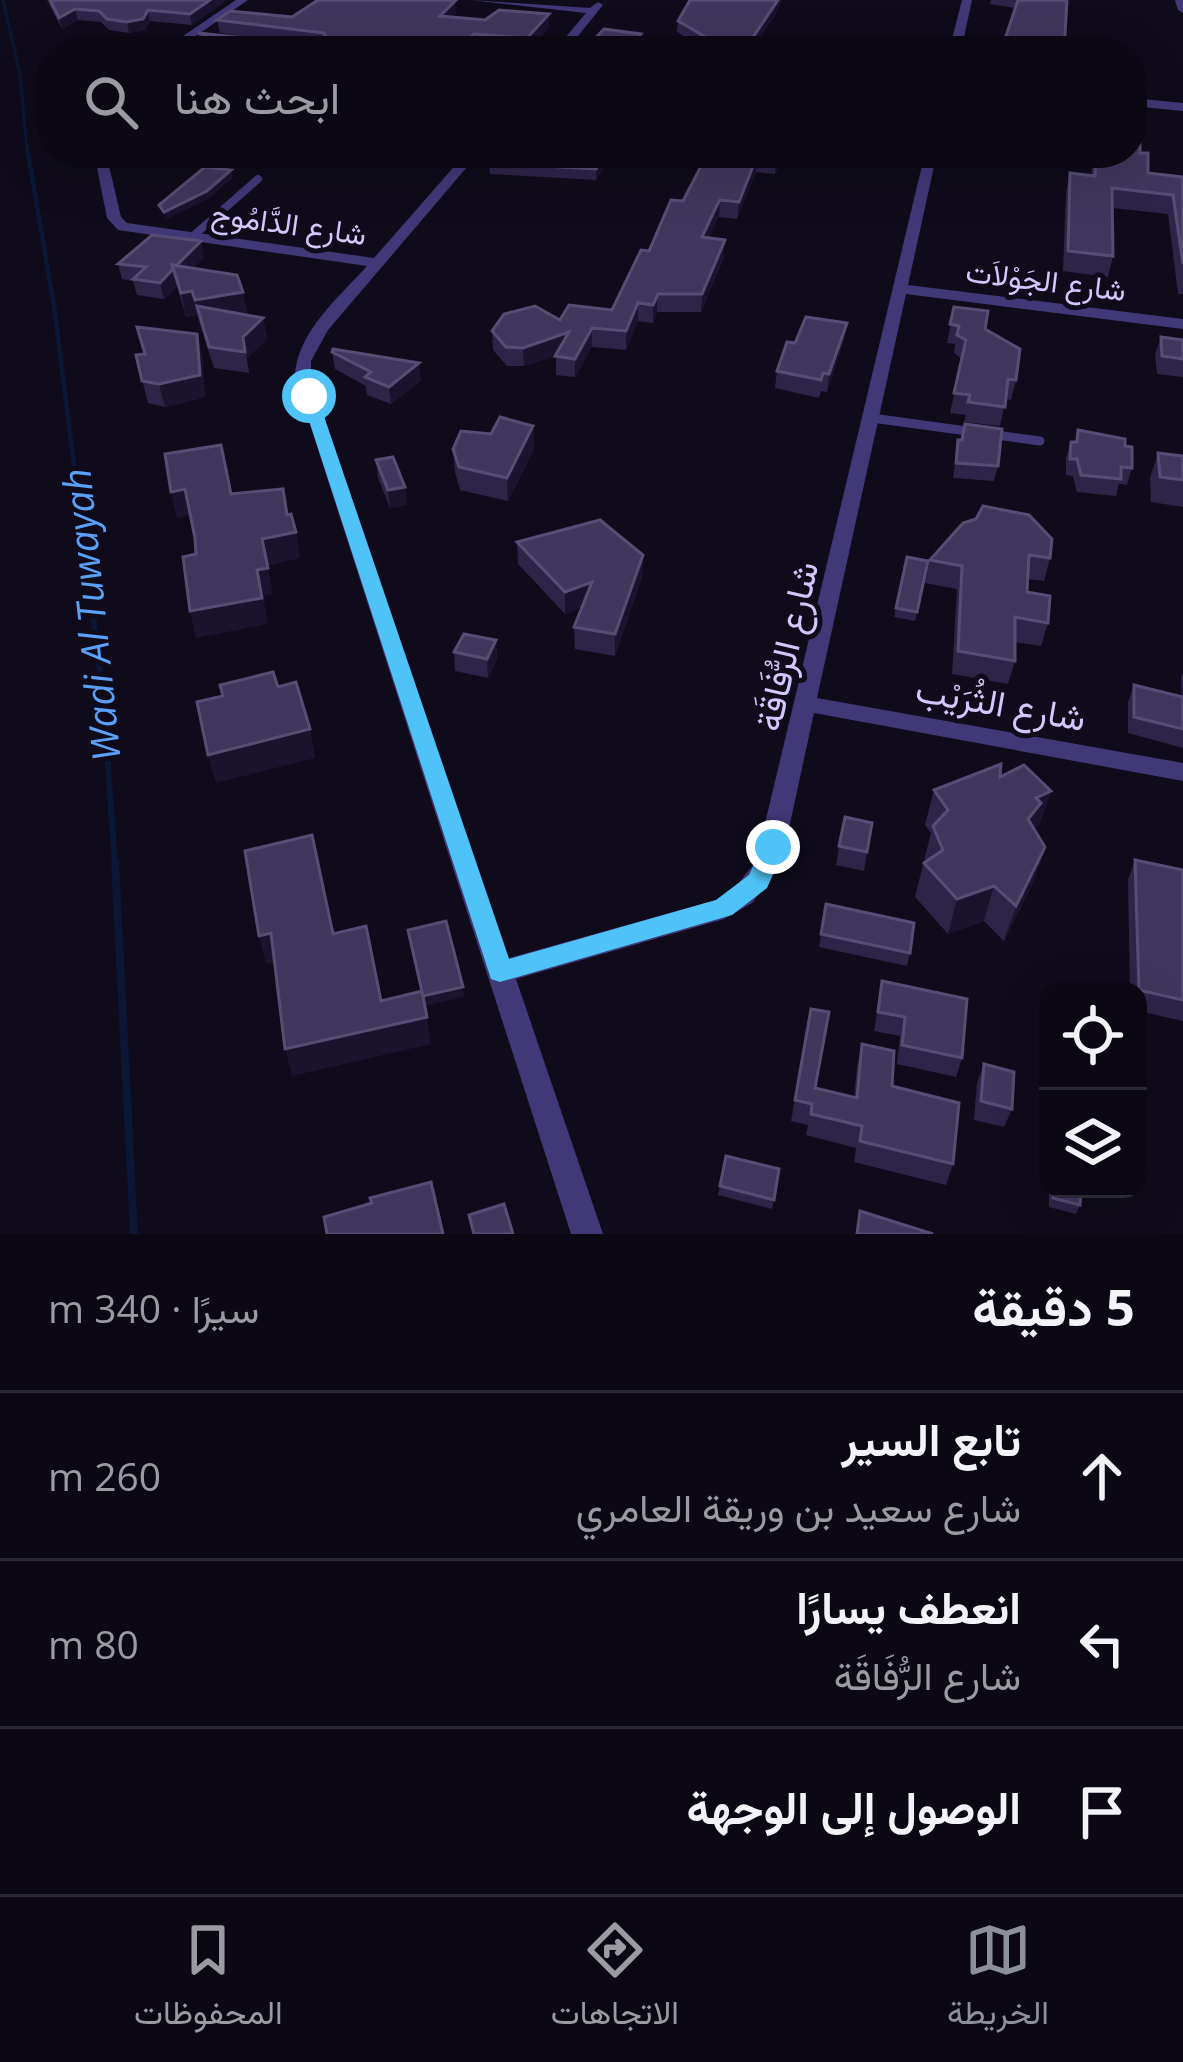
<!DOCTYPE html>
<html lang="ar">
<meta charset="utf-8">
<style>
:root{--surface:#0b0814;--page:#191622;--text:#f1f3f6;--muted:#9a9aa0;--line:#2b2934;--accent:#8c9099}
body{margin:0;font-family:"Open Sans",Vazirmatn,sans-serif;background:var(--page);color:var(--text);direction:rtl}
.controls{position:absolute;right:36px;bottom:36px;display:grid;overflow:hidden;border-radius:24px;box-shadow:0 12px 48px #0002}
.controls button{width:108px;height:108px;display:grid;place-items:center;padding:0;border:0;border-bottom:3px solid var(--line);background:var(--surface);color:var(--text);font:60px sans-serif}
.stop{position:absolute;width:36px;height:36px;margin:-27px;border:9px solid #4fc3f7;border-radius:50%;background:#fff}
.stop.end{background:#4fc3f7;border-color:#fff;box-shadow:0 3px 12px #0008}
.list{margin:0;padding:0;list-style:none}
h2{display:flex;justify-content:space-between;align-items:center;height:156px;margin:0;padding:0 48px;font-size:51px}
h2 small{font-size:39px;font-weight:400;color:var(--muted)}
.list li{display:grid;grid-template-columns:78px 1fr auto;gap:36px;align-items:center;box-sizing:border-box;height:168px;padding:0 48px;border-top:3px solid var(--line)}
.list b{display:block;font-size:45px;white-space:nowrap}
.list p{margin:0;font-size:39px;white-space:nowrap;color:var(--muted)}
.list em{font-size:39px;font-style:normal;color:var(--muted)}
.icon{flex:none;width:66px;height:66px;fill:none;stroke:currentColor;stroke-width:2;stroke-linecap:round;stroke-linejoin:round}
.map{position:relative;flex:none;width:1183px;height:1234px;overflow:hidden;direction:ltr}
.search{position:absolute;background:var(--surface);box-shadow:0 12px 48px #0002;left:36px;right:36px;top:36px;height:132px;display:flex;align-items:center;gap:30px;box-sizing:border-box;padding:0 42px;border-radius:48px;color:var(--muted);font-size:45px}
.sheet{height:660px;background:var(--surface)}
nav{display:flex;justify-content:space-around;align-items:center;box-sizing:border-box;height:168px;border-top:3px solid var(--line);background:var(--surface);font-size:33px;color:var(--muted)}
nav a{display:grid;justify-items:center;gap:6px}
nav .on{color:var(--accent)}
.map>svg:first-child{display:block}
</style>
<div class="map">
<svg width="1183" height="1234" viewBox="0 0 1183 1234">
<rect width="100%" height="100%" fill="#0f0b1a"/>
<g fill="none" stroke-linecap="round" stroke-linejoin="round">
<path stroke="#0a1635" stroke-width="3" d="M3,0L20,74L27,150"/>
<path stroke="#0a1635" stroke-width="4.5" d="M27,147L54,306L87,570"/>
<path stroke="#0a1635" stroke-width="6" d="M87,567L103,696L115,865"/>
<path stroke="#0a1635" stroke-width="8" d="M115,862L134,1234"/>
<path stroke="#413877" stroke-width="8" d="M192,237L258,179"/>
<path stroke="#413877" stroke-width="9" d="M872,418L1040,441"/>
<g fill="#413877" fill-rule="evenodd">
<path d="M236,0H248L174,51H161Z"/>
<path d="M470,0L590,8L598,2L603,5L566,51H554L586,13Z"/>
<path d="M962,0H972L961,51H949Z"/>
<path d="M1175,0H1183V13L1178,10Z"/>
<path d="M1132,98L1183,103V111L1132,106Z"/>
<path d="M94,153H106L121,217L127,223L374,258L466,153H479L328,330L311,361V378L509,958L716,900L734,889L756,861L925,153H937L908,285L1183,319V329L906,294L817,698L1183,763V781L814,713L781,865L752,903L724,919L516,979L603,1234H571L295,378C295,334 339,297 367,266L118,230L107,218Z"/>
</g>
</g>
<g fill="#2e2448">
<path d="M47,0H227L192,25L150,21L145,30L129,33L109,30L101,22L78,20L62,29Z"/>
<path d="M991,0H1067L1015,8L990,4Z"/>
<path d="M456,14L452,17L485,20L549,14V27L528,51L475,47L470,51H194L193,44L199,40L198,33L290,42L220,33L217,20Z"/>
<path d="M775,16L750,51H710L677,32L678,21Z"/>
<path d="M159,153H242L227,166L160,157Z"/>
<path d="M708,153H782L775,174L756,172L737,219L719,217L715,222L708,238L724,257L701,312H657L653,323L638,321L626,350L592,347L575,377L556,375V355L524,366H507L493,350L492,331L612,310L649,251L683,201Z"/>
<path d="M1094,153H1140L1148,173L1183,177V294H1178L1168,214L1112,208L1113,256L1108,277L1063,271L1066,192L1070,173L1091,176Z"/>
<path d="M607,162L596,180L490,174L489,163Z"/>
<path d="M204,257L193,268L248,315L263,318L267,339L247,358L249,373L214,368L197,315L186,317L177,286L164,299L137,295L133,281L122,279L118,264Z"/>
<path d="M954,307L985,329L1016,380L1011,400L1006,399L1000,426L964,422L966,415L950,413L962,359L954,353L955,344L947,343Z"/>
<path d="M847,323L844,340L827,392L821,391L819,398L775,388L777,371L795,343Z"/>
<path d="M137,327L197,334L202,356L205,397L165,407L148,403L136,355L144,354Z"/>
<path d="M1161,337L1183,340V377L1157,374L1155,354Z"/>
<path d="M332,352L421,380L391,404L367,395L366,386L335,369Z"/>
<path d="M533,426L534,449L508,501L460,490L455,472L453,449L491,434Z"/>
<path d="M1078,430L1125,446L1132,468L1127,485L1119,484L1116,496L1077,492L1073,476L1066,475V458L1071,442H1075Z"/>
<path d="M958,440L998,466L994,481L953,478Z"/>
<path d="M1158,453L1183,456V507L1151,502L1150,478Z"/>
<path d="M376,460L405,487L407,505L390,508L378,478Z"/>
<path d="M963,523L1050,558L1044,581L1028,579L1027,592L1048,623L1041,646L1015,642V661L1008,684L952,674L957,589L925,583L930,560Z"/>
<path d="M517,542L643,555L642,577L615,656L575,649L574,627L582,607L565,614L518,564Z"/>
<path d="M907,557L928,561L915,621L894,617Z"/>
<path d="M496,640L497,659L488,678L455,671L454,652Z"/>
<path d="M1183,673V748L1128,733V702L1134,685L1182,697L1181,678Z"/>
<path d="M1000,777L1051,791L1039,825L1034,828L1045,847L1034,881L1004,941L984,921L948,934L915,897L931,833L925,825L934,790Z"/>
<path d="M839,846L867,852L864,871L836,865Z"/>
<path d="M1135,860L1183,870V1021L1138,1011V991H1130L1128,880Z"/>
<path d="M826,904L910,953L907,966L819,947Z"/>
<path d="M882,981L962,1058L956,1077L897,1064L900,1036L874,1031Z"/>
<path d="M811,1009L815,1088L854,1098L857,1066L862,1044L953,1164L946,1185L854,1162L856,1148L806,1135L808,1125L791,1121Z"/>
<path d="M984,1064L1012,1109L1004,1127L974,1120L977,1083Z"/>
<path d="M726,1156L779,1169L772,1209L718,1195Z"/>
<path d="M1049,1189H1081L1080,1205L1076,1214L1049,1207Z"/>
</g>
<g fill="#1a132d">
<path d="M210,0H227L192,25L190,14Z"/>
<path d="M778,0H782L775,16L750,51H746L747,46Z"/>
<path d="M455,1L456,14L441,29L440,16Z"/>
<path d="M75,9L78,20L62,29L59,18Z"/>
<path d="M148,10L150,21L145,30L129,33L127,22Z"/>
<path d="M549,14V27L528,51L527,38Z"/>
<path d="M474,34L475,47L470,51H455Z"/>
<path d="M641,34V46L637,51H627Z"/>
<path d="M225,153H242L227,166Z"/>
<path d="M606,153L607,162L596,180V169Z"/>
<path d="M778,153H782L775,174L776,157Z"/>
<path d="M757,156L756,172L737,219L739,202Z"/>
<path d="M231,170L233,178L208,199L165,220L164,212Z"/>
<path d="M720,200L719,217L701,255L702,237Z"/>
<path d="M725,240L724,257L701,312L702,294Z"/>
<path d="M201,241L204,257L178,284L173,269Z"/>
<path d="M173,270L177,286L164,299L160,283Z"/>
<path d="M192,291L197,315L186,317L181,293Z"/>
<path d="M243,292L248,315L197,306L200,324L195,300Z"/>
<path d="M658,294L657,312L653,323V305Z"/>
<path d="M638,303V321L626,350V331Z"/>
<path d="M263,318L267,339L247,358L249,373L243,337Z"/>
<path d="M847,323L844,340L827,392L829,374Z"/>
<path d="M592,328V347L575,377V359Z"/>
<path d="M569,332V351L524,366L523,348Z"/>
<path d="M197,334L202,356L205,397L165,407L159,384Z"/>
<path d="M419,363L421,380L391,404L389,387Z"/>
<path d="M533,426L534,449L508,501L507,478Z"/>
<path d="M405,487L407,505L390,508L388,490Z"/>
<path d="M185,489L191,515L177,518L171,492Z"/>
<path d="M287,515L296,532L300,558L267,566L262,539Z"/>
<path d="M643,555L642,577L615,656V634Z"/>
<path d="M268,568L273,594L263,596L268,624L196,638L190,611L257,570Z"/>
<path d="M592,582V603L565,614V592Z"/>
<path d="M496,640L497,659L488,678L487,659Z"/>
<path d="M310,729L315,758L216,783L208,755Z"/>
<path d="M1051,791L1039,825L1033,829L1017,854L1036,798Z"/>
<path d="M1045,847L1034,881L1004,941L1016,906Z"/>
<path d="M994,886L984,921L948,934L957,899Z"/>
<path d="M271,933L278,961L266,964L259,936Z"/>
<path d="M463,987L464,997L424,1006L422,997Z"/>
<path d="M427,1017L431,1044L292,1076L285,1049Z"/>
</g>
<g fill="#40365b" stroke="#574c74" stroke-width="3">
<path d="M50,0H210L190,14L148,10L143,19L127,22L107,19L99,11L75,9L59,18Z"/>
<path d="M318,0H447L455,1L440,16L485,20L499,10L549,14L527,38L474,34L455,51H267L193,44L206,35L198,33L286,42L326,41L324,33L217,20L230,11L292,17Z"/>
<path d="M690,0H778L747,46L716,43L678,21Z"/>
<path d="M1018,0H1067L1064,51H1001Z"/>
<path d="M604,29L641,34L627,51H583Z"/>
<path d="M1132,135L1140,136V153H1148V173L1183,177V264L1173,195L1112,188L1113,256L1068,251L1070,173L1095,176L1096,153H1132Z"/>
<path d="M495,153H606L596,169L489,163Z"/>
<path d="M708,153H778L776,157L757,156L739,202L720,200L717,205L702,237L725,240L702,294H658L653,305L638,303L626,331L592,328L575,359L555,356L569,332L523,348L506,347L492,331L504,314L535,306L560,320L569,305L612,310L641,250L649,251L671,200L683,201Z"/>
<path d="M205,167L231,170L207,191L164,212L159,205Z"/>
<path d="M152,235L201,241L177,265H172L173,269L160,283L133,279L146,267L118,264Z"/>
<path d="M172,265L237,275L243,292L195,300L192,291L181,293Z"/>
<path d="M197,306L263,318L243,337L245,352L209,347Z"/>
<path d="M954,307L988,311L985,329L1020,349L1016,380L1008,379L1005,407L968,402L970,395L954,393L966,340L957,335L959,326L950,324Z"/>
<path d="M806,317L847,323L829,374L823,373L821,380L777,371L787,342L795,343Z"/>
<path d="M137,327L197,334L200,375L159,384L142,381L136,355L145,354Z"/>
<path d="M1161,337L1183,340V359L1162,356Z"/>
<path d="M333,349L419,363L389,387L365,377L371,372L332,352Z"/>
<path d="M500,417L533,426L507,478L459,467L453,449L461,431L491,434Z"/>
<path d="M965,424L1002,429L998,466L956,463L958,440H962Z"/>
<path d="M1078,430L1125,439V446L1132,447V468L1121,467V479L1081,475L1077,459H1070L1071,442H1077Z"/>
<path d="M221,445L231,494L283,489L287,515L291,514L296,532L262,539L268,568L257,570L262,598L190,611L183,557L196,554L195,538L185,489L171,492L165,454Z"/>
<path d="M1158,453L1183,456V480L1160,477Z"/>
<path d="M393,457L405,487L388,490L376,460Z"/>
<path d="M983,506L1029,515L1052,539L1050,558L1029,555L1027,592L1050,596L1048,623L1015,617V661L958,651L962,566L930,560L963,523L976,519Z"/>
<path d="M600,520L643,555L615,634L574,627L592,582L565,592L517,542Z"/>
<path d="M907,557L928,561L917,612L896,608Z"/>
<path d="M464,634L496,640L487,659L454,652Z"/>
<path d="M273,672L278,687L296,682L310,729L208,755L197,702L223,696L220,685Z"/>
<path d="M1134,685L1183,697V729L1134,717Z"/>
<path d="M1001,764L1000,777L1024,765L1051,791L1036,798L1041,803L1028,819L1045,847L1016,906L994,886L957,899L924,863L943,850L933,826L948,810L934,790Z"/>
<path d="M845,817L872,823L867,852L839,846Z"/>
<path d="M312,835L333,934L366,926L381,1001L422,991L427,1017L285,1049L271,933L259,936L245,851Z"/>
<path d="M1135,860L1183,870V1000L1139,990Z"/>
<path d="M826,904L914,923L910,953L821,934Z"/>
<path d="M446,921L463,987L423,996L408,930Z"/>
<path d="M882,981L967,999L962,1058L902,1045L905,1017L878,1012Z"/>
<path d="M811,1009L829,1012L815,1088L857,1098L862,1044L894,1051L892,1086L959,1103L953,1164L860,1141L862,1126L811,1114L812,1104L795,1100Z"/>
<path d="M984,1064L1014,1072L1012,1109L981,1101Z"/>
<path d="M726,1156L779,1169L774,1200L720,1186Z"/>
<path d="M431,1182L443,1234H327L324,1217L372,1203L370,1198Z"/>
<path d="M1053,1189H1081L1080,1205L1053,1198Z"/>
<path d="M504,1204L513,1234H474L469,1215Z"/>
<path d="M860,1211L933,1234H857Z"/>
</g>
<path fill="#4fc3f7" d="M309,391L317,396L509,959L716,900L749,875L765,840L773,838L785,847L767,888L732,915L500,982L491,979L301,396Z"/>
<g text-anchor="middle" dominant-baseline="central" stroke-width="10" stroke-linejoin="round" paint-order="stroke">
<g font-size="30" fill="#d2c7fd" stroke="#0f0b1a">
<text transform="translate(289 223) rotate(8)">شارع الدَّامُوج</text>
<text transform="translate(1046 280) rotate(7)">شارع الجَوْلاَت</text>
</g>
<g font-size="36" fill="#d2c7fd" stroke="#0f0b1a">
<text transform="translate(786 646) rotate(-77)">شارع الرُّفَاقَة</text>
<text transform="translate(1001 703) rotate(10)">شارع الثُرَيْب</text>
</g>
<g font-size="39" font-style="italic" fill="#5aa0f8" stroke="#0f0b1a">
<text transform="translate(90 615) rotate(-96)">Wadi Al Tuwayah</text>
</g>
</g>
</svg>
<div class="controls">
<button><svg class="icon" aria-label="locate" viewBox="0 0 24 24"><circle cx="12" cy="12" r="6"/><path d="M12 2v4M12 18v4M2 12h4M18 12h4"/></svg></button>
<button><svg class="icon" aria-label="layers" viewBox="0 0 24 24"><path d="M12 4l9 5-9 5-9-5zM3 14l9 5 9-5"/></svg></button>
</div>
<div class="stop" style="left:309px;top:396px"></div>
<div class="stop end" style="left:773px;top:847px"></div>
<div class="search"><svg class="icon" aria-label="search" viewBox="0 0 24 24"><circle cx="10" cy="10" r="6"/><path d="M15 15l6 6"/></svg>ابحث هنا</div>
</div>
<section class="sheet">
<h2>5 دقيقة<small>سيرًا · 340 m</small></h2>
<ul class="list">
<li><svg class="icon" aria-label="ahead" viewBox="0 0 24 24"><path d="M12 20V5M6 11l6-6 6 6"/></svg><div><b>تابع السير</b><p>شارع سعيد بن وريقة العامري</p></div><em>260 m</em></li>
<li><svg class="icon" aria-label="left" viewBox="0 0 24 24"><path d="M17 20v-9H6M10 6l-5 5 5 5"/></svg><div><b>انعطف يسارًا</b><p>شارع الرُّفَاقَة</p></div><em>80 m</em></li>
<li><svg class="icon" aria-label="arrive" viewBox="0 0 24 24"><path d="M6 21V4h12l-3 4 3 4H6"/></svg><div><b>الوصول إلى الوجهة</b></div></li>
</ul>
</section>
<nav>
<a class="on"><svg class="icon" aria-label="map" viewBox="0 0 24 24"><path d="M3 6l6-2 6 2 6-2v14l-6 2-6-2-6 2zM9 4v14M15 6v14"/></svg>الخريطة</a>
<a><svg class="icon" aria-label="directions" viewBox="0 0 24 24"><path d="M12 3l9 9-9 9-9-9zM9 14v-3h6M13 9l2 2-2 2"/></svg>الاتجاهات</a>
<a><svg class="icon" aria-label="saved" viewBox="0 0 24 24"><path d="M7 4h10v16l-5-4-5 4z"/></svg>المحفوظات</a>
</nav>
